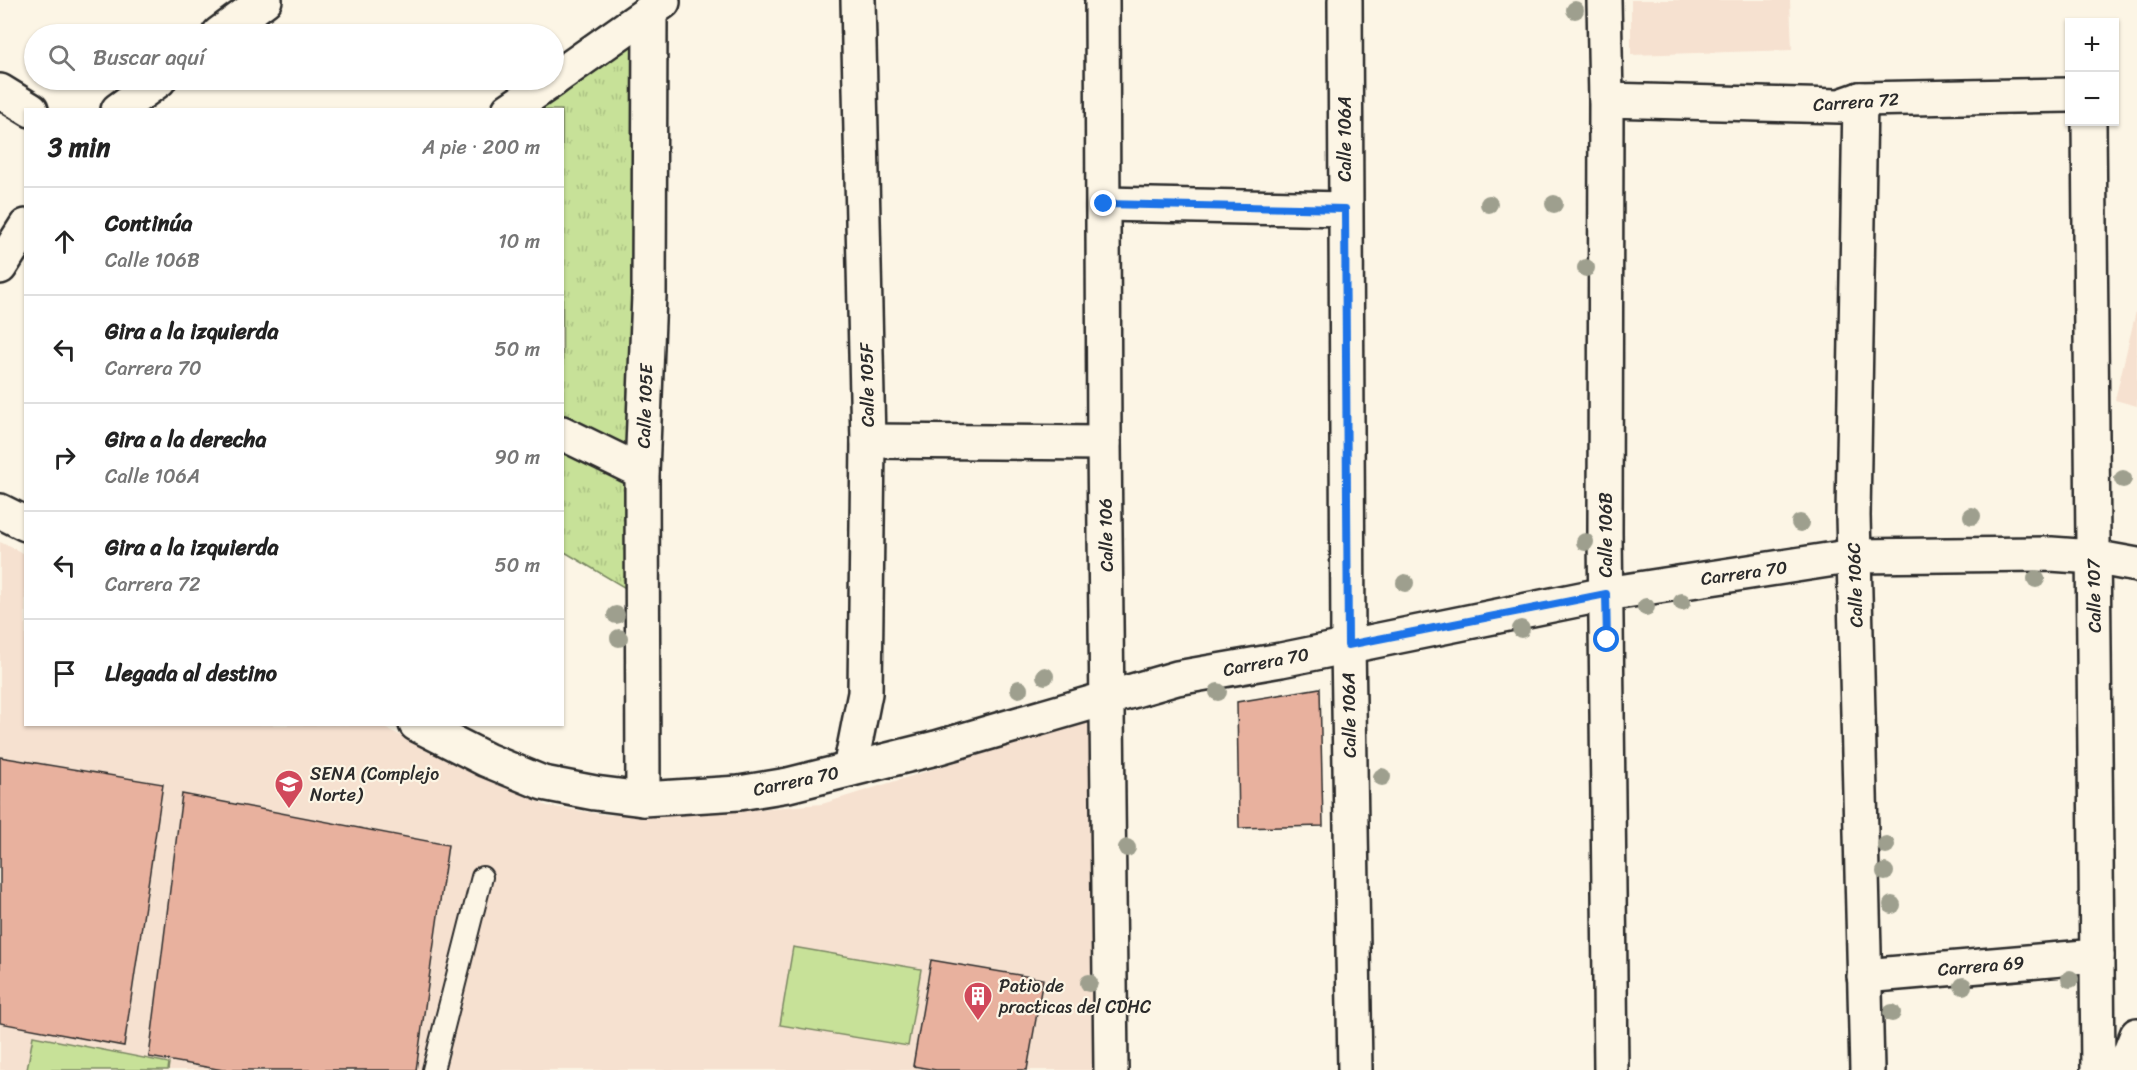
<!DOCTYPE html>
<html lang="es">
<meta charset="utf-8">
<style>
:root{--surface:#fff;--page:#f2f2f2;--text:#222;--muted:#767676;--line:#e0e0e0}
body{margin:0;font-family:Sriracha,sans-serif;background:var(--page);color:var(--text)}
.controls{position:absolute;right:18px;top:18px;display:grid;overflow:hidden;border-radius:0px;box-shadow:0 2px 4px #0004}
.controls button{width:54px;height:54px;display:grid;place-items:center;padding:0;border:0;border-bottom:2px solid var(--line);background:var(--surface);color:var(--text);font:30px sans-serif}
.stop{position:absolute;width:18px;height:18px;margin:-14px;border:4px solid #1a73e8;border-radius:50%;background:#fff}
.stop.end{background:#1a73e8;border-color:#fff;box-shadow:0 2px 6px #0008}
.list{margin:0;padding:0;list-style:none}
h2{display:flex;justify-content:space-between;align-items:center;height:78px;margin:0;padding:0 24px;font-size:26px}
h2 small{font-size:20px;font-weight:400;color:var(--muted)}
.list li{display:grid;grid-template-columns:39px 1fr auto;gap:18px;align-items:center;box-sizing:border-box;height:108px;padding:0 24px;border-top:2px solid var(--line)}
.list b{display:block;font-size:22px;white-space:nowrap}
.list p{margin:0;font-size:20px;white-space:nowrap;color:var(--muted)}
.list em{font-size:20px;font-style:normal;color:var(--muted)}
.icon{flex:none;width:33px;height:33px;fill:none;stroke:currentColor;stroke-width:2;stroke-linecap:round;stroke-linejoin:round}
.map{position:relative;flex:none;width:2137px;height:1070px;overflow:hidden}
.search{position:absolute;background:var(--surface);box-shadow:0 2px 4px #0004;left:24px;top:24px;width:540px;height:66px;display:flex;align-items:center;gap:15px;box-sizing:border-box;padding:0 21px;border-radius:33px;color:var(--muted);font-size:22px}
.panel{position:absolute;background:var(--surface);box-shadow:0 2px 4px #0004;left:24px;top:108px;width:540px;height:618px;border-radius:0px}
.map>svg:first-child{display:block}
</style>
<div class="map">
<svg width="2137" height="1070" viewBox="0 0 2137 1070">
<defs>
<pattern id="park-tufts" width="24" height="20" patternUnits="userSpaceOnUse" patternTransform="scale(1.5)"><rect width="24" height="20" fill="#c7e198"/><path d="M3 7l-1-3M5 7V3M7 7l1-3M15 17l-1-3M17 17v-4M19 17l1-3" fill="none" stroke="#abc183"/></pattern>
</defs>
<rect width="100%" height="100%" fill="#fcf5e5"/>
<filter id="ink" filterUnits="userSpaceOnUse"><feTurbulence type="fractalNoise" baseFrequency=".0167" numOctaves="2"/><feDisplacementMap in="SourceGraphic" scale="12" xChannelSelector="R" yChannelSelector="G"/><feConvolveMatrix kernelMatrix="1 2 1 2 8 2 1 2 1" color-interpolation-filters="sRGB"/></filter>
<g filter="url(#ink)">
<g fill="#f6e1d0">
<path d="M1631,0H1790L1792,50L1631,55Z"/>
<path d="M2137,307V406L2115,400Z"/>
<path d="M0,542L25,554L26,724L379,725L547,806L608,815H682L822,804L1090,720L1099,856L1095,1070H0Z"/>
</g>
<g fill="#c7e198" stroke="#798662" stroke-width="1.5">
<path d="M793,947L921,969L908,1046L780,1025Z"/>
<path d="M33,1036L169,1063L168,1070H27Z"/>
</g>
<path fill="url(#park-tufts)" stroke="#798662" stroke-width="1.5" d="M640,33L627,589L563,551L562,110H500Z"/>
<g fill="#e8b19e" stroke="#2b2b2b" stroke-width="1.5">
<path d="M1320,688L1323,826L1239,828L1237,702Z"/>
<path d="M0,757L163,784L124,1046L0,1023Z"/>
<path d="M182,794L448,845L416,1070H223L149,1057Z"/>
<path d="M931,960L1043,979L1027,1070H936L913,1066Z"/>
</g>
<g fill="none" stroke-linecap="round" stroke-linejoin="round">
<g stroke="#2b2b2b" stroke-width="24">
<path id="lane" d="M433,1070L482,877"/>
</g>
<g stroke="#2b2b2b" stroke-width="38">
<g id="street">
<path d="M1102,0L1104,443L1111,1070"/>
<path d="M1345,0L1348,645L1355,1070"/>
<path d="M1604,0L1606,100L1605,533L1611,1070"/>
<path d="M219,34L265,0"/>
<path d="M554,79L663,2"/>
<path d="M0,91L31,110"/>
<path d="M1860,99L1853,516L1867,1070"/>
<path d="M1606,100L1840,106L1860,99L2070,95"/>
<path d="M118,110L159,80"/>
<path d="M509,110L553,80"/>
<path d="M2089,122L2098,1070"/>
<path d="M1104,204L1345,209"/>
<path d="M0,267L26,226"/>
<path d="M562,433L642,472"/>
<path d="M868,441L1104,443"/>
<path d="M850,769L865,693L868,441L858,0"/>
<path d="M643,799L642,472L649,295L650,12"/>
<path d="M1864,976L2097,956"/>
<path d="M2123,1070L2137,1035"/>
</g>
</g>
<g stroke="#2b2b2b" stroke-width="38">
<g id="secondary">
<path d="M0,511L26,524"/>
<path d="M416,724L487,760L543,783L595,793L643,799L739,793L788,785L936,748L1177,678L1281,660L1606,594L1854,556L2051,554L2093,557L2137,565"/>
</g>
</g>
<use href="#lane" stroke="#fcf5e5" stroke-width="20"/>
<use href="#street" stroke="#fcf5e5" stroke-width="33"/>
<use href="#secondary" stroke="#fcf5e5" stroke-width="33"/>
</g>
<g fill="#9e9f8e">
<circle cx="1575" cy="10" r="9"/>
<circle cx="1489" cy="204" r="9"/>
<circle cx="1554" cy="204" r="9"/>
<circle cx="1586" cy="268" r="9"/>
<circle cx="2123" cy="479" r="9"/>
<circle cx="1972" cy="516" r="9"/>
<circle cx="1800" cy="523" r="9"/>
<circle cx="1585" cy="542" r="9"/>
<circle cx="2036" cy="579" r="9"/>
<circle cx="1405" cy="583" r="9"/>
<circle cx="1682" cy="602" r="9"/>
<circle cx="1646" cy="607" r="9"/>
<circle cx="616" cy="615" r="9"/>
<circle cx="1521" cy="629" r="9"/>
<circle cx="619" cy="638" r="9"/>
<circle cx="1045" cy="676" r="9"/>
<circle cx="1019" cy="689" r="9"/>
<circle cx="1218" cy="692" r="9"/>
<circle cx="1382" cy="777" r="9"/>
<circle cx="1886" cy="845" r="9"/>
<circle cx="1127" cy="848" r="9"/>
<circle cx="1885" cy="872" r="9"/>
<circle cx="1892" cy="905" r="9"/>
<circle cx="2070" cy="979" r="9"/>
<circle cx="1089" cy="983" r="9"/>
<circle cx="1963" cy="986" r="9"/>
<circle cx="1892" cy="1013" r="9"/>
</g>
</g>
<g fill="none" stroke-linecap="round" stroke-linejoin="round" filter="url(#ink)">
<path stroke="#1a73e8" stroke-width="8" d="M1104,204L1345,209L1348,645L1606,594L1607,640"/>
</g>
<defs>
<g id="university-pin" transform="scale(1.5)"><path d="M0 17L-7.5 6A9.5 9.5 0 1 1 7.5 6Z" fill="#d1495b" stroke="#fcf5e5"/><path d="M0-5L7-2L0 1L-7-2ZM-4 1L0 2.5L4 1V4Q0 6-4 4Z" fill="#fff"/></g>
<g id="building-pin" transform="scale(1.5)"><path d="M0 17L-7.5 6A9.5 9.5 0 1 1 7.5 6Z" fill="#d1495b" stroke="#fcf5e5"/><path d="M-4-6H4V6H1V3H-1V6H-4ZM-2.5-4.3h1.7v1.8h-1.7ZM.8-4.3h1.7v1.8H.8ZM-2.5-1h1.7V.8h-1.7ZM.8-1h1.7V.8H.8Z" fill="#fff"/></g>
</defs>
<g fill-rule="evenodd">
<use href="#university-pin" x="289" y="784"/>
<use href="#building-pin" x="978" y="996"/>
</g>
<g text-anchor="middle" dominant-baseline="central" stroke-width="4.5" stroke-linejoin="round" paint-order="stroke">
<g font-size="18" fill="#2b2b2b" stroke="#fcf5e5">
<text transform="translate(1856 102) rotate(-4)">Carrera 72</text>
<text transform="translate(1345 139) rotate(-90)">Calle 106A</text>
<text transform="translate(867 385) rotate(-91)">Calle 105F</text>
<text transform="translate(645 406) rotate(-88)">Calle 105E</text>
<text transform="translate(1106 535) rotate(-91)">Calle 106</text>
<text transform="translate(1606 535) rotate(-90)">Calle 106B</text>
<text transform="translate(1744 573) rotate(-8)">Carrera 70</text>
<text transform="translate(1855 585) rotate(-92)">Calle 106C</text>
<text transform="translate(2094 596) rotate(-91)">Calle 107</text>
<text transform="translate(1266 662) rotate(-11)">Carrera 70</text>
<text transform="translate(1349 715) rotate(-91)">Calle 106A</text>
<text transform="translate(796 781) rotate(-12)">Carrera 70</text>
<text transform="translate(1981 966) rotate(-5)">Carrera 69</text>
</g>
<g font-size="18" fill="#2b2b2b" stroke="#fcf5e5" text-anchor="start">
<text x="310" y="774">SENA (Complejo<tspan x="310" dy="21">Norte)</tspan></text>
<text x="999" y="986">Patio de<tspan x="999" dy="21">practicas del CDHC</tspan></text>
</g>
</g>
</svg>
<div class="controls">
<button>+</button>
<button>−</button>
</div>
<div class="stop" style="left:1607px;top:640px"></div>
<div class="stop end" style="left:1104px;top:204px"></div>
<div class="search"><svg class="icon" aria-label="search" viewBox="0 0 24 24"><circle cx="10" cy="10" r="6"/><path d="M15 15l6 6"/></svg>Buscar aquí</div>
<section class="panel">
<h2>3 min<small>A pie · 200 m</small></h2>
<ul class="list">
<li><svg class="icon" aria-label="ahead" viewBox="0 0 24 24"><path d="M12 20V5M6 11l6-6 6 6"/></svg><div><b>Continúa</b><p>Calle 106B</p></div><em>10 m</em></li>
<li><svg class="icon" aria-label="left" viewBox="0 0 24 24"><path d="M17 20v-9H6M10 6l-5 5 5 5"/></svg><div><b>Gira a la izquierda</b><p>Carrera 70</p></div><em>50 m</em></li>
<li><svg class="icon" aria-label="right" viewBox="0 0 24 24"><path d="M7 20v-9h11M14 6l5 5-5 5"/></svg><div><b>Gira a la derecha</b><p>Calle 106A</p></div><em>90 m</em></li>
<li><svg class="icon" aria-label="left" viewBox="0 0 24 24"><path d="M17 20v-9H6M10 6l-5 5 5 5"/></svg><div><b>Gira a la izquierda</b><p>Carrera 72</p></div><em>50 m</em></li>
<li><svg class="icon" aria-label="arrive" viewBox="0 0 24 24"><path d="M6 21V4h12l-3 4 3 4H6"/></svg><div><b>Llegada al destino</b></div></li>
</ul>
</section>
</div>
